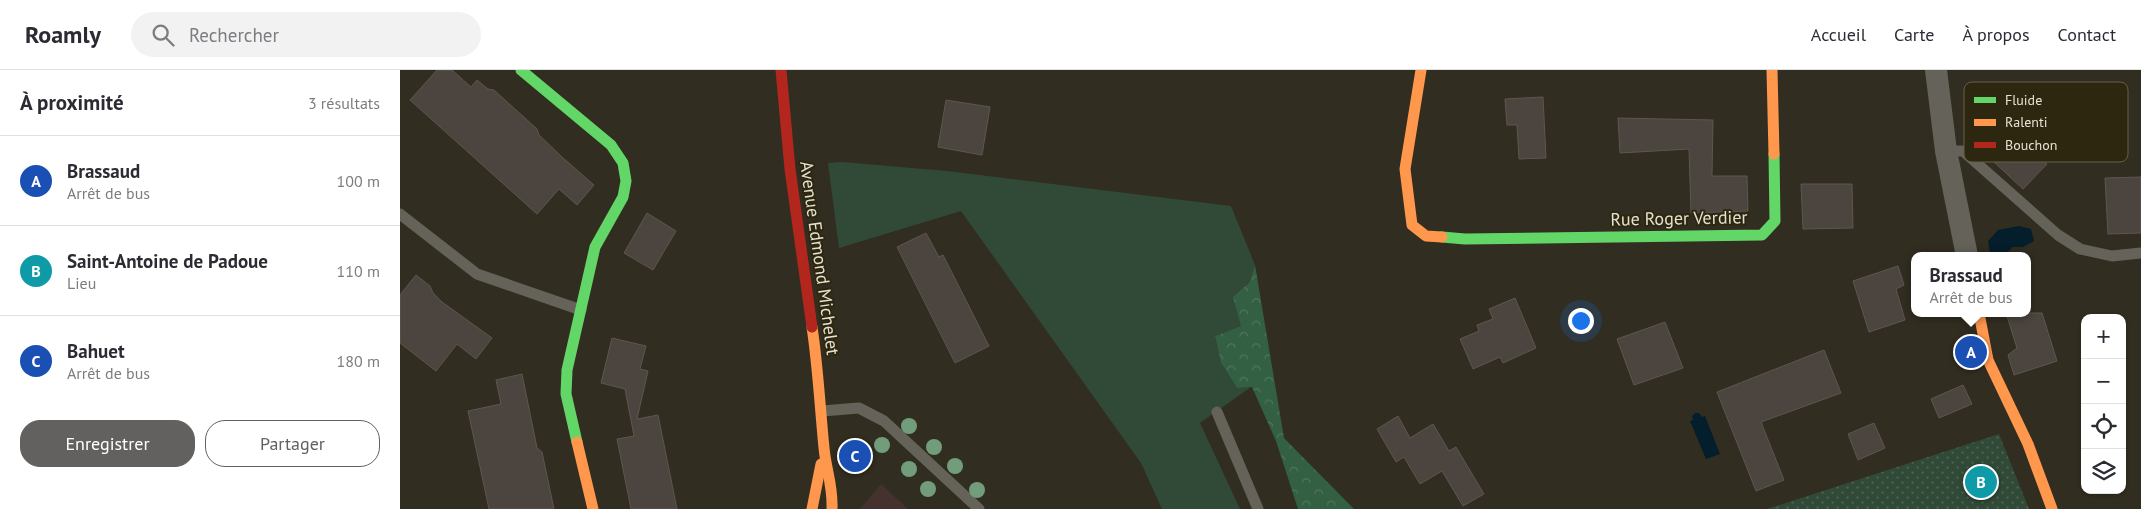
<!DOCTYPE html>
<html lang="fr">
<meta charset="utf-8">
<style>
:root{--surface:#fff;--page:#f2f2f3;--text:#2b2b33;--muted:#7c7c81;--line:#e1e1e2;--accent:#62615f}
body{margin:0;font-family:"PT Sans",sans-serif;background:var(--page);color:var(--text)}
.controls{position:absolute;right:15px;bottom:15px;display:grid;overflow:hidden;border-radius:10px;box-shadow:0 1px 4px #0004}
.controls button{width:45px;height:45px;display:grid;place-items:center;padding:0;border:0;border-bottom:1px solid var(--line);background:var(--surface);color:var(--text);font:25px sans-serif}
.you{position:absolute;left:1180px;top:250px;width:18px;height:18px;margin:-12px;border:4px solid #fff;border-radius:50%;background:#1a73e8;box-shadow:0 0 0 8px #1a73e833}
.badge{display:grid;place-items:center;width:32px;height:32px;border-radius:50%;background:var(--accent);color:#fff;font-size:16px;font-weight:700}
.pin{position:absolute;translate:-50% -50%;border:2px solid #fff;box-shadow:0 1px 5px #0006}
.popup{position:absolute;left:1511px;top:182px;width:120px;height:65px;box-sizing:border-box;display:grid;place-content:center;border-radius:10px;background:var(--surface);filter:drop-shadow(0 1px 4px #0005);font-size:16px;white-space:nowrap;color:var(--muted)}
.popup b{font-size:19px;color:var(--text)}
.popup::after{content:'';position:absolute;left:50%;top:100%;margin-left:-10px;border:10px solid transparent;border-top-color:var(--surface)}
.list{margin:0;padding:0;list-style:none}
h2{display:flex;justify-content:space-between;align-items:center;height:65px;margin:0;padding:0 20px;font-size:21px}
h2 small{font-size:16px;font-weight:400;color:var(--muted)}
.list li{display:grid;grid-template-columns:32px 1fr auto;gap:15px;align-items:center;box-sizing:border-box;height:90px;padding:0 20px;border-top:1px solid var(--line)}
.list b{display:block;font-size:19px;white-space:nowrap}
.list p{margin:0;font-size:16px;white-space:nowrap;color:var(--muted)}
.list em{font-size:16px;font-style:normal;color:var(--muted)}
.actions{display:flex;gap:10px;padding:15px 20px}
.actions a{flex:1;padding:11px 0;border:1px solid var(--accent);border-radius:20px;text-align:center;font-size:18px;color:var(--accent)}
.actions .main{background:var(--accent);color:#fff}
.icon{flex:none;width:28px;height:28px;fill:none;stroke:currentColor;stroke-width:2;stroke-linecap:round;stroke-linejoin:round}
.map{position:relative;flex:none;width:1741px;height:439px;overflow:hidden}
header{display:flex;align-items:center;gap:30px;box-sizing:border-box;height:70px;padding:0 25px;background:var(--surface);border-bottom:1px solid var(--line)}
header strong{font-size:24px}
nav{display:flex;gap:28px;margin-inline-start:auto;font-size:18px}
.search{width:350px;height:45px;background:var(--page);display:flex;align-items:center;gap:12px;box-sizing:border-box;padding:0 18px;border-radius:28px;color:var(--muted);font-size:19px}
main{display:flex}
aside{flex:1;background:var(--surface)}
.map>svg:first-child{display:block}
</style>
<header>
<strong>Roamly</strong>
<div class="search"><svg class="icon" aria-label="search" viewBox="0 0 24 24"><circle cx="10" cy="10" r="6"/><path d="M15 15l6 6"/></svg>Rechercher</div>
<nav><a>Accueil</a><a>Carte</a><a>À propos</a><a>Contact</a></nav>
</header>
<main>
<aside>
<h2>À proximité<small>3 résultats</small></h2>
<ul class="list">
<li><span class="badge" style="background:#1a4fb4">A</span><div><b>Brassaud</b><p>Arrêt de bus</p></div><em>100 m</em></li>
<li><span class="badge" style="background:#0f9aa8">B</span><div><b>Saint-Antoine de Padoue</b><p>Lieu</p></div><em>110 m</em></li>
<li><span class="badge" style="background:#1a4fb4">C</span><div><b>Bahuet</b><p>Arrêt de bus</p></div><em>180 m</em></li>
</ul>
<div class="actions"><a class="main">Enregistrer</a><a>Partager</a></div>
</aside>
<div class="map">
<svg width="1741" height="439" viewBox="0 0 1741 439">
<defs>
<pattern id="forest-crowns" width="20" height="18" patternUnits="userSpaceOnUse" patternTransform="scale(1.25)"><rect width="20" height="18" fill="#335f43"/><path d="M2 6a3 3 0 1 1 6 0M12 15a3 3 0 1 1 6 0" fill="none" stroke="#50765d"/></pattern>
<pattern id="park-dots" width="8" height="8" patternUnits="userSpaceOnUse" patternTransform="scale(1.25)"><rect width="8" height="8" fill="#314a38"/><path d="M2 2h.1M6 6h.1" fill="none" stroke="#4f6454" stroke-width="1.8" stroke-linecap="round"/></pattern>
</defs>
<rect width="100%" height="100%" fill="#312d20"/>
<path fill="#45322e" d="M481,414L508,439H460Z"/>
<path fill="#314a38" d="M442,92L547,101L831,136L855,195L849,213L841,256L815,266L821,293L837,318L851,317L800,353L840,439H762L741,393L561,141L439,178L428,93Z"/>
<path fill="url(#forest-crowns)" d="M855,195L884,368L954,439H898L876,371L852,317L837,318L821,293L815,266L841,256L833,227L849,213Z"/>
<path fill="url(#park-dots)" d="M1599,364L1629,439H1367Z"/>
<g fill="#051e2b">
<path d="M1619,156L1631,159L1634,171L1623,177H1613L1603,186H1595L1590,183L1588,171L1598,160Z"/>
<path d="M1295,343H1299L1302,347L1305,346L1320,384L1306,389L1290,351L1293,350L1292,346Z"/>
</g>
<g fill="#4c443e" stroke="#5e5650">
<path d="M37,0H52L71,17L77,10L88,19L94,20L137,59L139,65L162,87L194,115L177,135L159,119L137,144L10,30Z"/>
<path d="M1143,27L1146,88L1119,89L1117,55H1107L1105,29Z"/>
<path d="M546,30L590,37L582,85L538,77Z"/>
<path d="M1218,48L1313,50L1312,106H1347L1348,141L1291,143L1289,79L1220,83Z"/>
<path d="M1617,66L1647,94L1623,119L1593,91Z"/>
<path d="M1741,107V163L1708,164L1705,108Z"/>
<path d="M1401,114H1452L1453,158L1403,159Z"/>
<path d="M247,143L276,161L253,200L224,183Z"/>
<path d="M526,163L539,187L543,185L589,276L555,293L497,177Z"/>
<path d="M1498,196L1504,215L1496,219L1505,250L1469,262L1453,211Z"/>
<path d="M16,205L30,216L33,223L42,232L92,268L76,289L57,274L36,301L0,273V225Z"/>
<path d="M1115,228L1136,278L1103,293L1100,287L1073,299L1060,269L1079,261L1077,255L1093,249L1089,239Z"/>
<path d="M1606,243H1642L1657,291L1614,305L1608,285L1617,278Z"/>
<path d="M1265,252L1283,298L1234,315L1217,269Z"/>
<path d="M212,268L246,276L240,299L248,301L237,349L258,345L277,439H231L217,369L234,366L225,319L201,313Z"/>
<path d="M1424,280L1441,323L1361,352L1384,410L1356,421L1317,322Z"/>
<path d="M122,304L137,378L142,382L154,439H89L68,341L101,334L96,310Z"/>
<path d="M1563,315L1572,334L1539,348L1531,329Z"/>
<path d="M998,346L1010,368L1033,354L1049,381L1056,377L1084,424L1063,436L1042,401L1020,414L1004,387L996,392L977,359Z"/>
<path d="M1474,353L1485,378L1458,390L1448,364Z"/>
</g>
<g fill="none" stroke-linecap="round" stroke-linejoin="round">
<g stroke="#656359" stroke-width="11">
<path d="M1546,81H1563L1658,165L1680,179L1712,186L1741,183"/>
<path d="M0,144L77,204L181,240"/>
<path d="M422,341L459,338L484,351L579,439"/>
<path d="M817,342L858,439"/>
</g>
<path stroke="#656359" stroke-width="22" d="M1536,0L1546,81L1567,186"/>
<g stroke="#63d668" stroke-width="11">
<path d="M121,0L211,75L223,93L226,111L223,127L195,177L167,300L166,324L177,372"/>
<path d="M1042,167L1065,169L1362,165L1375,151L1374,84"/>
</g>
<g stroke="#ff974d" stroke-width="11">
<path d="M1021,0L1005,99L1012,155L1026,166L1042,167"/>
<path d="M1372,0L1374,84"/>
<path d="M1579,243L1588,290L1628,374L1652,439"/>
<path d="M412,257C418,297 420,337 424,378C426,400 433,415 432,439"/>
<path d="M177,372L193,439"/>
<path d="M412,439L421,394"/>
</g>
<path stroke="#b3261e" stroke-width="11" d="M381,0L390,99L412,257"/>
</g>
<g fill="#729d7b">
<circle cx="509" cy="356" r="8"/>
<circle cx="482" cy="375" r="8"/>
<circle cx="534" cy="377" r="8"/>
<circle cx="555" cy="396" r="8"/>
<circle cx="509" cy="399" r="8"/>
<circle cx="528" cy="419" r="8"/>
<circle cx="577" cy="420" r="8"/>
</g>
<g text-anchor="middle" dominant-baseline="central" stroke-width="4" stroke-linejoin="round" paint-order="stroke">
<g font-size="18" fill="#e5e1d3" stroke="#2e270f">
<text transform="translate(1279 148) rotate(-1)">Rue Roger Verdier</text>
<text transform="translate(420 188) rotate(82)">Avenue Edmond Michelet</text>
</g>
</g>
<rect x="1564" y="12" width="164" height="80" rx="8" fill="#2e270f" stroke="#655f4a" stroke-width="1"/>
<rect x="1574" y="27" width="22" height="6" fill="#63d668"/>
<rect x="1574" y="49" width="22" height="7" fill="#ff974d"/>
<rect x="1574" y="72" width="22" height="6" fill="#b3261e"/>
<g font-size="14" fill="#e5e1d3">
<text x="1605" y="35">Fluide</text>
<text x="1605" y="57">Ralenti</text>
<text x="1605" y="80">Bouchon</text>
</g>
</svg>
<div class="controls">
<button>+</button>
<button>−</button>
<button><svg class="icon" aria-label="locate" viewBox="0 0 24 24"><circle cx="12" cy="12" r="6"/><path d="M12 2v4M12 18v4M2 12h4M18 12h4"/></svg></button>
<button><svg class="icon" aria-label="layers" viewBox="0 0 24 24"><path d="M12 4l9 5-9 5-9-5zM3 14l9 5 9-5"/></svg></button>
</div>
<div class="you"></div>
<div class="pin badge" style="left:1571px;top:282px;background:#1a4fb4">A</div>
<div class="popup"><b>Brassaud</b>Arrêt de bus</div>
<div class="pin badge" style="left:1581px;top:412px;background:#0f9aa8">B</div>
<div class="pin badge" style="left:455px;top:386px;background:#1a4fb4">C</div>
</div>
</main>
